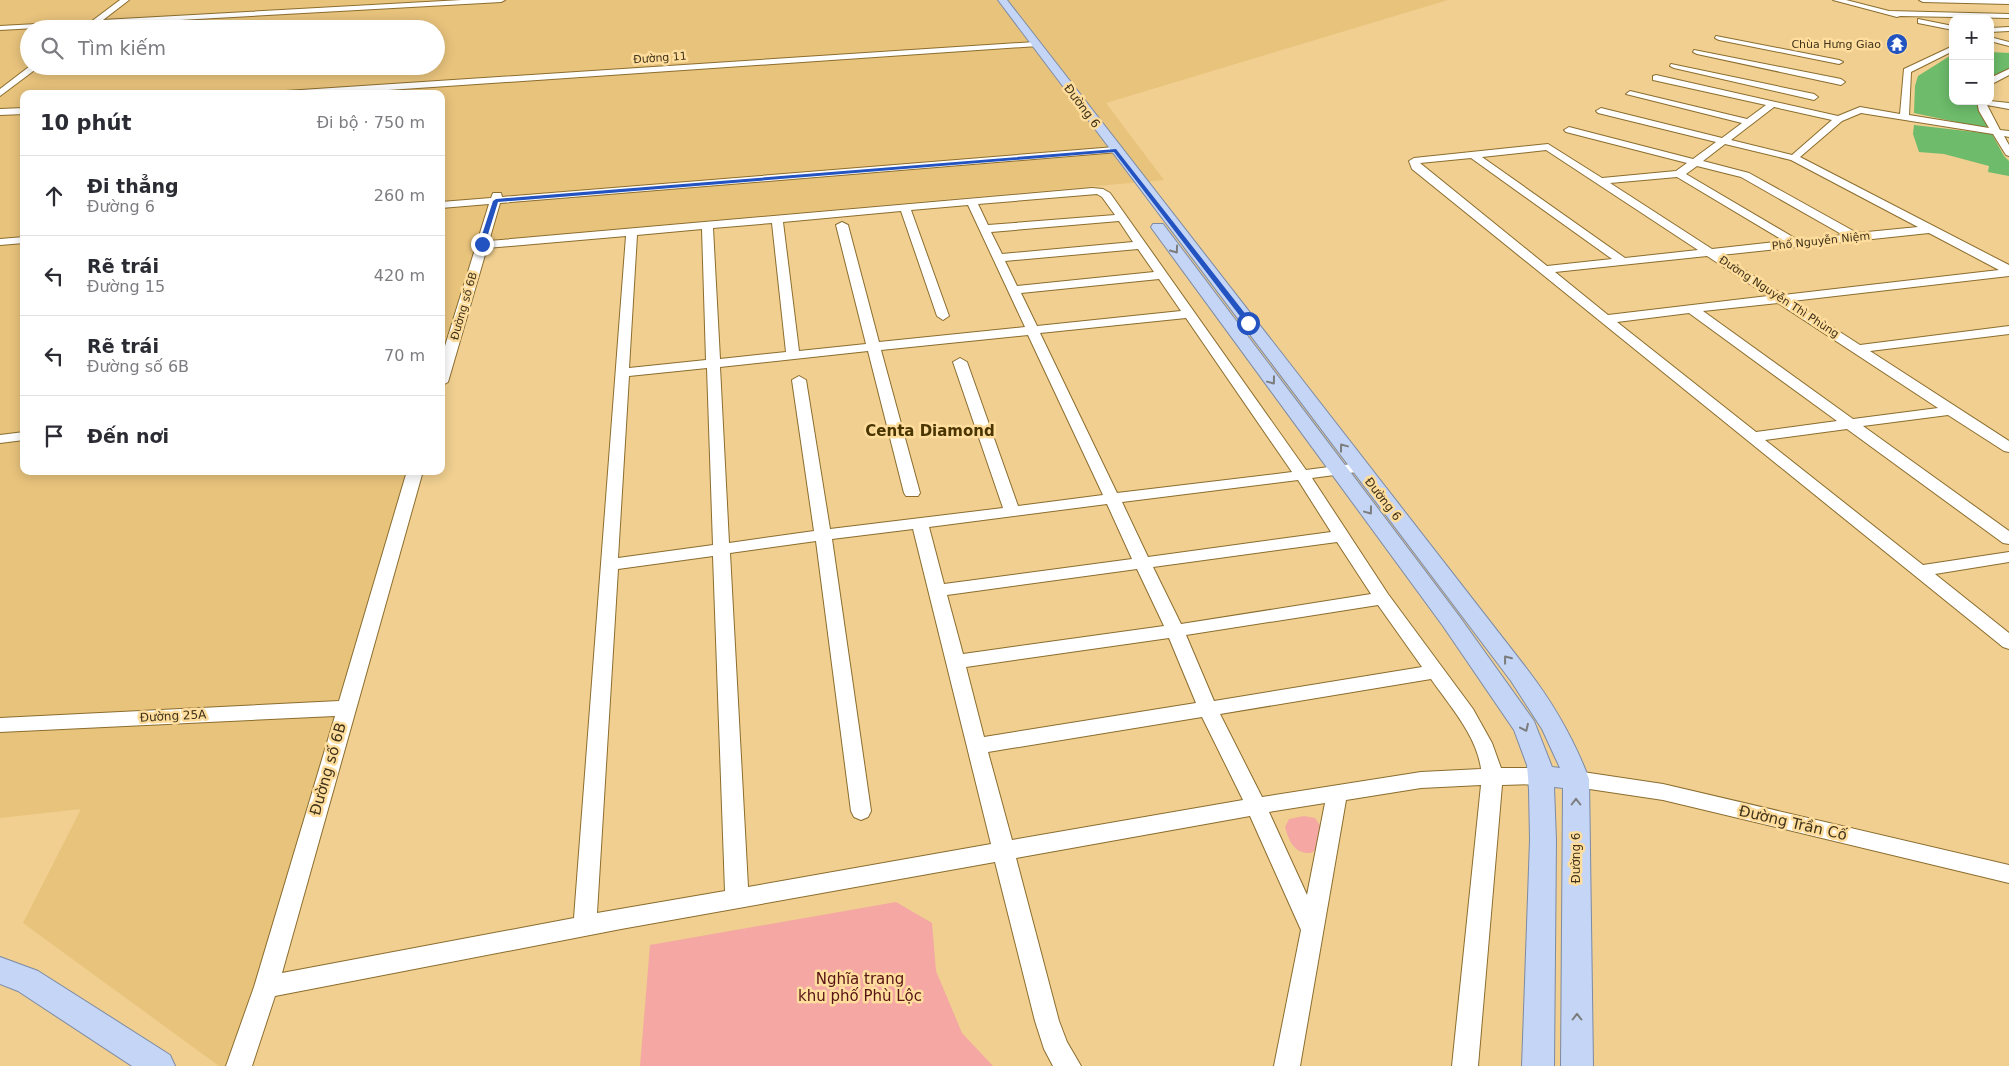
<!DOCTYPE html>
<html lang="vi">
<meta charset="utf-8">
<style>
:root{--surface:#fff;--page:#f2f2f3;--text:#2b2b33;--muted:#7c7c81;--line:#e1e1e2}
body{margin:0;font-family:"DejaVu Sans",sans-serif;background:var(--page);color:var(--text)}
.controls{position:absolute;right:15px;top:15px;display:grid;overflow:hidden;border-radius:10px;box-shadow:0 2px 12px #0003}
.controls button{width:45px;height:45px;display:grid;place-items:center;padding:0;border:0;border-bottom:1px solid var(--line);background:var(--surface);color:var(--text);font:25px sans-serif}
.stop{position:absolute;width:15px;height:15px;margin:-11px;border:4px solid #2353c0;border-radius:50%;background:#fff}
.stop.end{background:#2353c0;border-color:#fff;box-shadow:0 1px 5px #0008}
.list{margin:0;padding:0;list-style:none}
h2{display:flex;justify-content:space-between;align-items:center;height:65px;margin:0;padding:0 20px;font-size:21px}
h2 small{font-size:16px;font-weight:400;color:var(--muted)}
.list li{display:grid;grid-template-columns:32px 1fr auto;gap:15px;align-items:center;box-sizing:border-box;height:80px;padding:0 20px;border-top:1px solid var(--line)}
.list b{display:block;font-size:19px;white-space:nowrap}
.list p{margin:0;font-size:16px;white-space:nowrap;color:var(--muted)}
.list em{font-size:16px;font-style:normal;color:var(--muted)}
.icon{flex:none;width:28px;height:28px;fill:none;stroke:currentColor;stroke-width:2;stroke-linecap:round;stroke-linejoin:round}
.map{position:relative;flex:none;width:2009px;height:1066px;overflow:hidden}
.search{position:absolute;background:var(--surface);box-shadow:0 2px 12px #0003;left:20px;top:20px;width:425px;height:55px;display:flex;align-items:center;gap:12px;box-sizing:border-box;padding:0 18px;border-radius:28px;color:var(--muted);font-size:19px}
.panel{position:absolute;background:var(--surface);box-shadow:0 2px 12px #0003;left:20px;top:90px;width:425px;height:385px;border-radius:10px}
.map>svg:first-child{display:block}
</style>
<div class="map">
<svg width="2009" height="1066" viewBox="0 0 2009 1066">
<rect width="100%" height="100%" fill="#f0cf90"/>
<path fill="#e8c37c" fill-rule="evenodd" d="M0,0H1448L1106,103L1164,180L481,241L441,372V94H24V471H411L232,1066H219L23,923L81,809L0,818ZM29,29H436V66H29Z"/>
<g fill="#f4a7a3">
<path d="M1304,816L1315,818L1322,828L1319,848L1311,853C1294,854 1289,841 1285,827L1289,819Z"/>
<path d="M896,902L932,923L936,971L962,1033L993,1066H640L650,945Z"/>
</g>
<g fill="#6dbb6b">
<path d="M1990,52L2009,53V69L1990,78Z"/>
<path d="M1953,54V101H1976L1991,128L1989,129L1914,113L1915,86L1918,76Z"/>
<path d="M1914,125L1992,134L2004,156L2009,161V176L1988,172L1989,166L1944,154L1919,152L1913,134Z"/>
</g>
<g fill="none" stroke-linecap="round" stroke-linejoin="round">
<g stroke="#8b6d2e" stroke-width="2">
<g id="minor">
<path d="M120,0H129L103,20L462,0H505L501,2L0,30V26L92,21Z"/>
<path d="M1833,0H1846L1889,11L2009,14V18L1900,16L1897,17Z"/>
<path d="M1919,0H2009V4L1923,2Z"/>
<path d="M1918,19L1953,26V30L1918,23Z"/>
<path d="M2009,27V31L1990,32V28Z"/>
<path d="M1716,36L1839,60L1843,62L1839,64L1719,40L1715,38Z"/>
<path d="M1990,37L2009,42V46L1990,41Z"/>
<path d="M1035,42L1039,44L1038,46L329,94H282L286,91Z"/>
<path d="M1953,46V51L1911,72L1909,115L1989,128L1979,111L1977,101H1990L2009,103V109L1987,105L2000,130L2009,131V137L2004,136L2009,145V156L2006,155L1993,134L1861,113L1842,121L1800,157L2009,265V276L1792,301L1860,345L2009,326V334L1870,351L2009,441V452L2004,451L1948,415L1863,426L2009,531V544L2003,543L1847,429L1765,440L1923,565L2009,552V562L1935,574L2009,633V649L2003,647L1412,169L1409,161L1414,158L1548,144L1602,178L1676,171L1687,163L1566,132L1564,130L1569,127L1693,159L1716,142L1598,113L1596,111L1601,108L1722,138L1742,123L1626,94L1630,91L1747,119L1766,105L1653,80V76L1656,75L1838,116L1860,107L1900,114L1904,69ZM1774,107L1832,120L1792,155L1731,140ZM1725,144L1791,160L1918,227L1857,233L1749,173L1703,161ZM1546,150L1698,250L1625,258L1482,157ZM1471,158L1612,259L1547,266L1420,163ZM1697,166L1741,177L1843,235L1798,240L1686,174ZM1677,177L1784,241L1712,249L1610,183ZM1929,233L1999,270L1783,295L1721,255ZM1707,256L1768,296L1608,315L1555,272ZM1778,303L1938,408L1853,419L1703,311ZM1689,313L1837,421L1756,432L1617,322Z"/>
<path d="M1694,50L1841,79L1845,82L1841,85L1697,54L1693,52Z"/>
<path d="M1671,64L1814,94L1818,97L1814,100L1674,68L1670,66Z"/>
<path d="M30,66H40L0,96V89Z"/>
<path d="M2009,69V75L1990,85V78Z"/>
<path d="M24,108V114L0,115V109Z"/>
<path d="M1115,147L1118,148V152L500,203L489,241L1092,188L1103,189L1110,193L1306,470L1359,463L1364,465L1367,468L1364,471L1312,478L1388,594L1473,709L1492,743L1501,768H1540L1547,770L1550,776L1547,782L1540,784L1502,785L1478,1066H1452L1481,785L1421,788L1346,800L1300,1066H1274L1301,930L1250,816L1016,858L1059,1021L1067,1042L1081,1066H1053L1044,1049L1035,1021L995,862L621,929L275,996L252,1066H226L254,987L335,716L0,732V718L339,701L407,471H423L282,973L574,918L626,236L487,248L448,382L441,386V359L489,204L441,208V202L491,198L493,193H501L502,197ZM1097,194L1102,197L1115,215L988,225L978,204ZM968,205L1025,327L879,342L848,225L842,222L836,225L866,344L799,351L783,222L901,211L937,316L943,320L949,316L911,210ZM1119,221L1133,242L1002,254L991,232ZM772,223L786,352L720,359L713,228ZM702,229L706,360L629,368L637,235ZM1138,249L1154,272L1017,286L1005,261ZM1159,279L1181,311L1037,326L1021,293ZM1186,318L1292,472L1117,493L1040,333ZM1028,335L1103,495L1018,506L967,362L960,358L953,362L1003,508L830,529L806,380L799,376L792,380L814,531L729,543L720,367L868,351L904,493L906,496H918L920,493L881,350ZM707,368L713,545L618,558L629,376ZM1298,480L1331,532L1148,557L1122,502ZM1107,504L1132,559L944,584L929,527ZM913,529L991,844L748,887L730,553L816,541L851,811L854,817L861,820L868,817L871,811L832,539ZM1337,542L1371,594L1181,624L1153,567ZM713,556L725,891L597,913L618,569ZM1137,569L1164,626L963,654L947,595ZM1378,605L1422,667L1214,701L1186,635ZM1169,638L1196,703L984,737L966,667ZM1431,679C1449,705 1477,736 1481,769L1421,772L1262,797L1220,714ZM1202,717L1243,800L1012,840L988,752ZM1325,803L1307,895L1269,812Z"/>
<path d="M24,237V243L0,245V239Z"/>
<path d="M24,432V440L0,443V435Z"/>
<path d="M1576,771L1663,784L2009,865V883L1663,800L1576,787L1569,785L1566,779L1569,773Z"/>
</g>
</g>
<g stroke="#7c8aa4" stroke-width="2">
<g id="major">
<path d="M998,0H1007L1527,669C1553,703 1574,739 1589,779L1593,1066H1561L1563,788L1554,787L1556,840L1554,1066H1522L1530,840L1529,790L1527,765L1514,730L1443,626L1153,230L1151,227L1153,224H1163L1459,616L1534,721L1552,767L1560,768L1542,729L1511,681Z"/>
<path d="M0,957L38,971L170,1055L175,1066H132L18,991L0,984Z"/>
</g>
</g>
<use href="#minor" fill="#fff" fill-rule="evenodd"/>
<use href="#major" fill="#c4d5f5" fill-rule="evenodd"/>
</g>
<defs><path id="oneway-chevron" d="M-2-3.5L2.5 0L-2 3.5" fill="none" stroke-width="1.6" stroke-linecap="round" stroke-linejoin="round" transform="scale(1.25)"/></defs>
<g stroke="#7b7c7c">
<use href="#oneway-chevron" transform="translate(1175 250) rotate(54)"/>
<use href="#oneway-chevron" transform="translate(1272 381) rotate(53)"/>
<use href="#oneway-chevron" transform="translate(1343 447) rotate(-127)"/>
<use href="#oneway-chevron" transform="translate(1369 511) rotate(53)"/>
<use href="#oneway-chevron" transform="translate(1507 659) rotate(-128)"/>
<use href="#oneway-chevron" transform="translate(1525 728) rotate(65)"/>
<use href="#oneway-chevron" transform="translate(1576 802) rotate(-90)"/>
<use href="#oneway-chevron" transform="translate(1577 1017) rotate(-90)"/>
</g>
<path fill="#2353c0" d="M1116,149L1251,321V324H1246L1114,152L498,202L485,244L482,246L479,244L493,201L496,199Z"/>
<defs>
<g id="temple-disc" transform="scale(1.125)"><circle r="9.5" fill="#2353c0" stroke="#fedd9d"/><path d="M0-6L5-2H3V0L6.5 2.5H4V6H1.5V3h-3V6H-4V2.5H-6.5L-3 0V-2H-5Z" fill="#fff"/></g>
</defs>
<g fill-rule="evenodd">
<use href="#temple-disc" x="1897" y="44"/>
</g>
<g text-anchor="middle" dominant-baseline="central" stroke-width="5" stroke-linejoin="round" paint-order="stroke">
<g font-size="11" fill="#403319" stroke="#fedd9d" text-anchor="end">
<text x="1881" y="44">Chùa Hưng Giao</text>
</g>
<g font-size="11" fill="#403319" stroke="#fedd9d">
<text transform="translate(660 58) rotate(-4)">Đường 11</text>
<text transform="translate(1821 241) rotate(-6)">Phố Nguyễn Niệm</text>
<text transform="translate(1779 297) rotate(33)">Đường Nguyễn Thì Phùng</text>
<text transform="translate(464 306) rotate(-74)">Đường số 6B</text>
</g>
<g font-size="12" fill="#403319" stroke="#fedd9d">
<text transform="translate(1082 106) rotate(53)">Đường 6</text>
<text transform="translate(1383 499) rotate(52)">Đường 6</text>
<text transform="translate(173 716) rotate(-3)">Đường 25A</text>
<text transform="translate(1576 858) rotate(-90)">Đường 6</text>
</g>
<g font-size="15" font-weight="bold" fill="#4a3500" stroke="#fedd9d">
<text x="930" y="431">Centa Diamond</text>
</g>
<g font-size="15" fill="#403319" stroke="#fedd9d">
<text transform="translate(328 769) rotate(-74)">Đường số 6B</text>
<text transform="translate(1793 823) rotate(13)">Đường Trần Cố</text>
</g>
<g font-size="15" fill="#571215" stroke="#fedd9d">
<text x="860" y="979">Nghĩa trang<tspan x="860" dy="17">khu phố Phù Lộc</tspan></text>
</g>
</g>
</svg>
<div class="controls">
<button>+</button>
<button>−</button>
</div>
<div class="stop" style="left:1248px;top:323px"></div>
<div class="stop end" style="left:482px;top:244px"></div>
<div class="search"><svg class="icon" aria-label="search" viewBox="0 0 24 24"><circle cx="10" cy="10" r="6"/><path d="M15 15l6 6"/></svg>Tìm kiếm</div>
<section class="panel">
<h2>10 phút<small>Đi bộ · 750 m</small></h2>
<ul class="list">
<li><svg class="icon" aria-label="ahead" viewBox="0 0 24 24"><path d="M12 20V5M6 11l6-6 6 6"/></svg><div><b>Đi thẳng</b><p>Đường 6</p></div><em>260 m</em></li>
<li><svg class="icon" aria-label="left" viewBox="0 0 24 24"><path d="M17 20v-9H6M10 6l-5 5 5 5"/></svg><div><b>Rẽ trái</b><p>Đường 15</p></div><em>420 m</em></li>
<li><svg class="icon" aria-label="left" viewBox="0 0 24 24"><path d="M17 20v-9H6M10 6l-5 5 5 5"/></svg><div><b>Rẽ trái</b><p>Đường số 6B</p></div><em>70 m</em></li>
<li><svg class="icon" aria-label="arrive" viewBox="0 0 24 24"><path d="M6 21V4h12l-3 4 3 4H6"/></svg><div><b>Đến nơi</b></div></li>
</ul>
</section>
</div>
